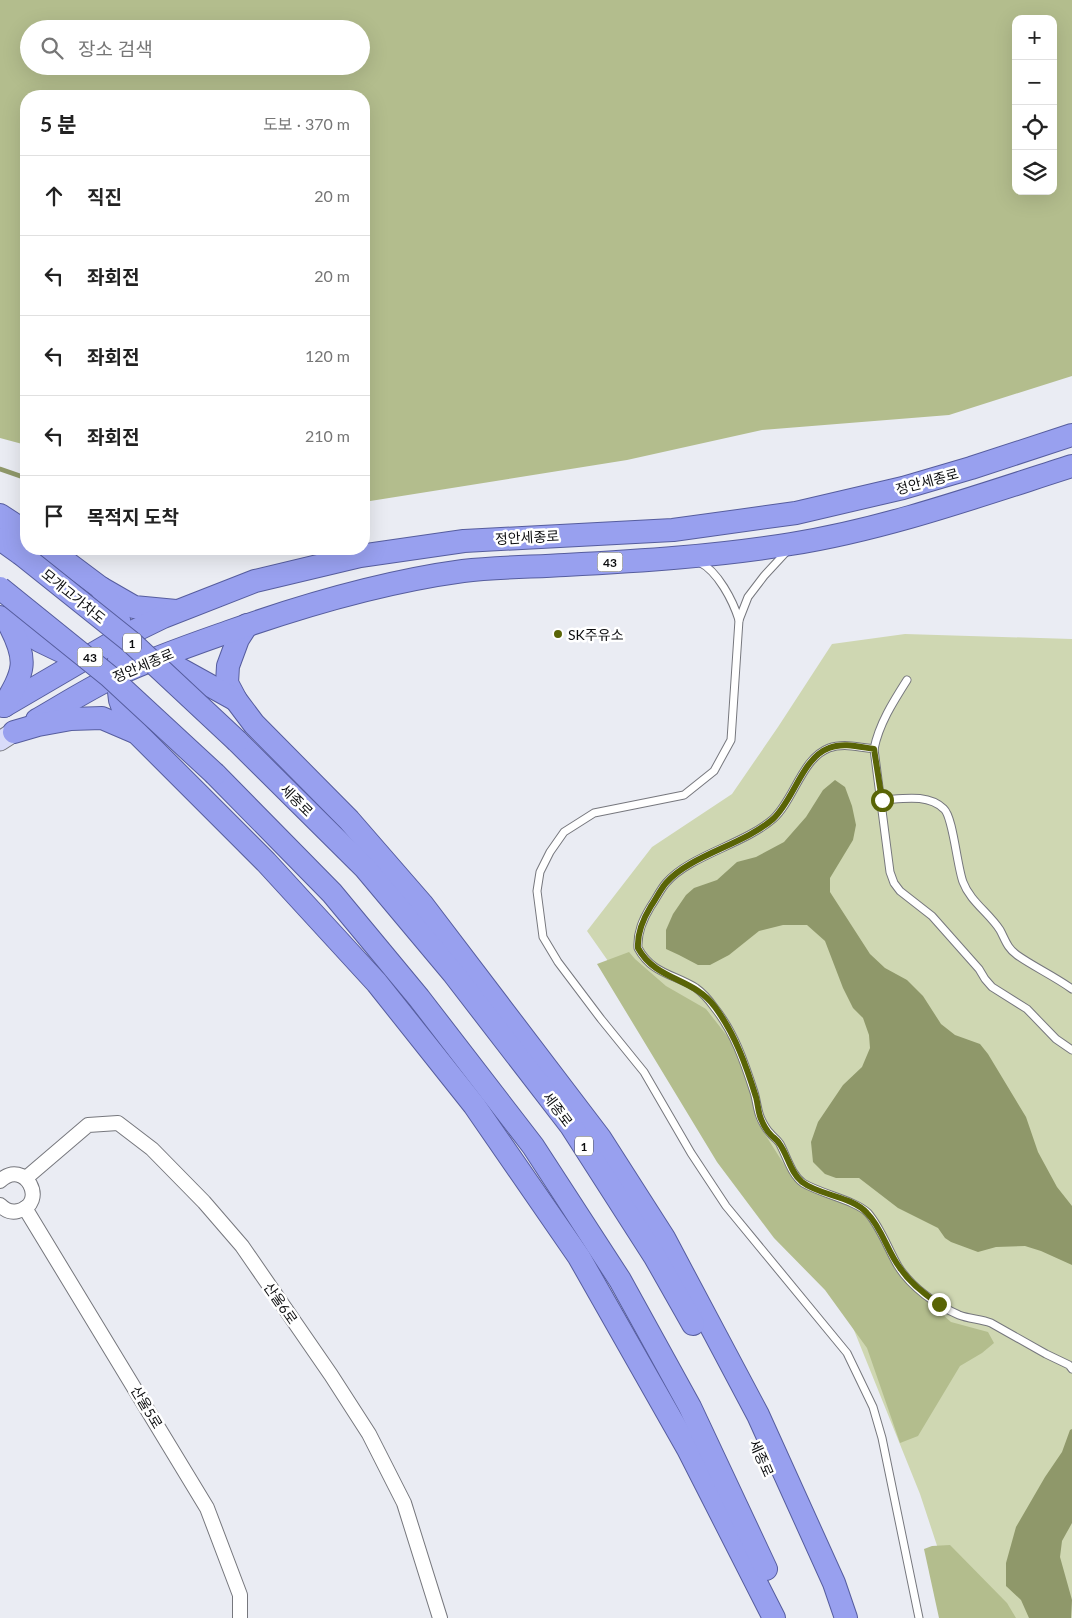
<!DOCTYPE html>
<html lang="ko">
<meta charset="utf-8">
<style>
:root{--surface:#fff;--page:#f2f2f2;--text:#222;--muted:#767676;--line:#e0e0e0}
body{margin:0;font-family:Lato,"Noto Sans KR",sans-serif;background:var(--page);color:var(--text)}
.controls{position:absolute;right:15px;top:15px;display:grid;overflow:hidden;border-radius:10px;box-shadow:0 5px 20px #0002}
.controls button{width:45px;height:45px;display:grid;place-items:center;padding:0;border:0;border-bottom:1px solid var(--line);background:var(--surface);color:var(--text);font:25px sans-serif}
.stop{position:absolute;width:15px;height:15px;margin:-11px;border:4px solid #596406;border-radius:50%;background:#fff}
.stop.end{background:#596406;border-color:#fff;box-shadow:0 1px 5px #0008}
.list{margin:0;padding:0;list-style:none}
h2{display:flex;justify-content:space-between;align-items:center;height:65px;margin:0;padding:0 20px;font-size:21px}
h2 small{font-size:16px;font-weight:400;color:var(--muted)}
.list li{display:grid;grid-template-columns:32px 1fr auto;gap:15px;align-items:center;box-sizing:border-box;height:80px;padding:0 20px;border-top:1px solid var(--line)}
.list b{display:block;font-size:19px;white-space:nowrap}
.list em{font-size:16px;font-style:normal;color:var(--muted)}
.icon{flex:none;width:28px;height:28px;fill:none;stroke:currentColor;stroke-width:2;stroke-linecap:round;stroke-linejoin:round}
.map{position:relative;flex:none;width:1072px;height:1618px;overflow:hidden}
.search{position:absolute;background:var(--surface);box-shadow:0 5px 20px #0002;left:20px;top:20px;width:350px;height:55px;display:flex;align-items:center;gap:12px;box-sizing:border-box;padding:0 18px;border-radius:28px;color:var(--muted);font-size:19px}
.panel{position:absolute;background:var(--surface);box-shadow:0 5px 20px #0002;left:20px;top:90px;width:350px;height:465px;border-radius:20px}
.map>svg:first-child{display:block}
</style>
<div class="map">
<svg width="1072" height="1618" viewBox="0 0 1072 1618">
<rect width="100%" height="100%" fill="#eaecf3"/>
<path fill="#cfd7b2" d="M905,634L1072,639V1618H962L947,1576L920,1494L837,1288L587,931L652,847L732,794L778,727L832,644Z"/>
<g fill="#b3bd8d" fill-rule="evenodd">
<path d="M0,0H1072V376L949,415L762,430L627,460L364,502V96H26V445L0,438ZM1016,19H1053V191H1016ZM29,29H361V66H29Z"/>
<path d="M629,952L635,959L666,986L706,1009L735,1046L752,1094L756,1120L792,1177L842,1199L869,1217L889,1256L917,1292L951,1322L988,1332L994,1343L982,1353L960,1366L918,1436L900,1443L867,1348L825,1290L774,1238L717,1162L597,964Z"/>
<path d="M950,1545L1007,1603L1016,1618H939L924,1549L932,1546Z"/>
</g>
<g fill="#8f986a">
<path d="M835,780L845,787L852,806L856,825L853,840L830,878V892L870,954L885,968L907,980L923,996L941,1024L955,1035L980,1044L988,1054L1026,1117L1038,1152L1057,1187L1072,1206V1265L1041,1251L1025,1246L996,1247L978,1252L951,1242L945,1238L938,1228L898,1208L859,1178H836L825,1174L813,1162L811,1142L818,1122L843,1085L862,1067L870,1048L869,1035L863,1018L853,1008L843,988L825,941L807,925H783L759,931L729,955L710,965H698L679,955L666,949V930L673,914L686,895L694,888L717,880L737,862L756,857L784,842L806,817L823,790Z"/>
<path d="M1072,1429V1523L1062,1541L1060,1557L1072,1600L1071,1618H1029L1021,1600L1006,1586V1563L1016,1527L1045,1477L1062,1452L1070,1430Z"/>
</g>
<g fill="none" stroke-linecap="round" stroke-linejoin="round">
<path stroke="#8f986a" stroke-width="4.5" d="M0,469L26,478"/>
<g stroke="#76777d" stroke-width="9">
<g id="service">
<path d="M788,550L764,576L748,597L739,620L731,740L714,771L684,795L594,813L564,832L550,852L540,872L537,891L543,937L558,962L601,1019L644,1072L691,1153L726,1206L847,1353L873,1407L882,1438L919,1618"/>
<path d="M699,562C718,571 733,601 739,620"/>
<path d="M907,680C893,702 879,724 874,749L890,872L894,883L900,891L932,916L979,969L985,979L992,987L1027,1009L1056,1039L1072,1050"/>
<path d="M874,749C860,747 843,743 829,748C802,758 794,800 773,819C743,845 690,855 666,883C660,890 656,899 651,906C643,919 637,932 638,948C652,974 674,974 696,988C703,993 709,1000 714,1007C734,1032 744,1061 754,1092C757,1101 757,1112 762,1121C764,1125 767,1130 770,1133C773,1137 778,1140 780,1144C787,1157 791,1174 803,1183C821,1194 855,1200 868,1213C881,1228 888,1249 898,1266C911,1287 936,1305 959,1315C969,1319 981,1319 991,1323L1046,1354L1069,1365L1072,1369"/>
<path d="M882,800C901,799 928,793 944,809C953,817 957,866 963,882C970,901 989,913 1000,930C1005,939 1007,948 1017,955C1034,967 1054,976 1072,989"/>
</g>
</g>
<g stroke="#76777d" stroke-width="16">
<g id="minor">
<path d="M26,1178L88,1125L118,1123L152,1149L204,1202L242,1246L331,1375L369,1434L404,1503L440,1618"/>
<path d="M0,1181C25,1157 49,1204 18,1211C11,1213 5,1210 0,1205"/>
<path d="M25,1208L207,1508L240,1595V1618"/>
</g>
</g>
<g stroke="#76777d" stroke-width="21">
<path id="secondary" d="M0,741L14,732"/>
</g>
<g stroke="#565d9e" stroke-width="24">
<g id="trunk">
<path d="M0,515L26,532"/>
<path d="M0,539L21,554"/>
<path d="M49,549L101,588L134,607L176,611"/>
<path d="M101,588L119,620L122,637L117,675L120,700L127,720L137,733"/>
<path d="M0,617L40,641L65,653L89,656"/>
<path d="M247,625L238,639L228,666L227,683L236,700L254,724L349,820L422,904L600,1138L664,1238L758,1415L834,1583L846,1618"/>
<path d="M146,661L180,669L236,700"/>
<path d="M4,706L122,637L163,617L255,581L360,556L464,541L673,530L796,513L903,488L971,468L1072,435"/>
<path d="M4,706C24,671 29,662 9,624"/>
<path d="M37,720C63,705 90,688 117,675C153,658 191,645 228,632C304,605 382,582 463,571C496,567 532,567 565,565C641,561 717,556 791,544C886,529 981,495 1072,466"/>
<path d="M14,732L38,725L71,719L102,718L137,733L266,862L377,983L474,1105L579,1257L688,1449L774,1618"/>
<path d="M237,741L365,868L453,973L571,1126L655,1257L693,1324"/>
<path d="M215,774L332,893L419,998L533,1146L620,1280L690,1407L766,1569"/>
</g>
</g>
<use href="#service" stroke="#fff" stroke-width="7"/>
<use href="#minor" stroke="#fff" stroke-width="14"/>
<use href="#secondary" stroke="#d8dbf9" stroke-width="19"/>
<use href="#trunk" stroke="#98a0ef" stroke-width="22"/>
<g stroke="#565d9e" stroke-width="24" stroke-linecap="butt">
<g id="trunk-bridge">
<path d="M21,554L131,642L237,741"/>
<path d="M0,588L109,676L215,774"/>
</g>
</g>
<use href="#trunk-bridge" stroke="#98a0ef" stroke-width="22"/>
</g>
<g fill="none" stroke-linecap="round" stroke-linejoin="round">
<path stroke="#596406" stroke-width="6" d="M882,800L874,749C860,747 843,742 829,748C802,758 794,800 773,819C743,845 690,855 666,883C660,890 656,899 651,906C643,919 637,932 638,948C656,981 693,977 715,1007C735,1034 746,1065 756,1097C758,1104 758,1112 761,1119C763,1124 767,1131 771,1135C774,1138 777,1140 779,1143C788,1155 790,1172 802,1182C820,1196 852,1196 867,1213C882,1228 887,1251 900,1268C910,1283 924,1294 939,1304"/>
</g>
<circle fill="#596406" stroke="#fff" stroke-width="2" cx="558" cy="634" r="5"/>
<g text-anchor="middle" dominant-baseline="central" stroke-width="5" stroke-linejoin="round" paint-order="stroke">
<g fill="#fff" stroke="#555657" stroke-width="1">
<rect x="597.5" y="552.5" width="25" height="19" rx="4"/>
<rect x="123" y="633.5" width="18" height="19" rx="4"/>
<rect x="77.5" y="647.5" width="25" height="19" rx="4"/>
<rect x="575" y="1136.5" width="18" height="19" rx="4"/>
</g>
<g font-size="12" font-weight="bold" fill="#0c0d0f">
<text x="610" y="562">43</text>
<text x="132" y="643">1</text>
<text x="90" y="657">43</text>
<text x="584" y="1146">1</text>
</g>
<g font-size="14" fill="#0c0d0f" stroke="#fff">
<text transform="translate(927 481) rotate(-15)">정안세종로</text>
<text transform="translate(527 537) rotate(-3)">정안세종로</text>
<text transform="translate(74 596) rotate(39)">모개고가차도</text>
<text transform="translate(143 665) rotate(-23)">정안세종로</text>
<text transform="translate(297 800) rotate(45)">세종로</text>
<text transform="translate(558 1109) rotate(53)">세종로</text>
<text transform="translate(281 1303) rotate(55)">산울6로</text>
<text transform="translate(147 1407) rotate(59)">산울5로</text>
<text transform="translate(762 1458) rotate(66)">세종로</text>
</g>
<g font-size="14" fill="#0c0d0f" stroke="#fff" text-anchor="start">
<text x="568" y="634">SK주유소</text>
</g>
</g>
</svg>
<div class="controls">
<button>+</button>
<button>−</button>
<button><svg class="icon" aria-label="locate" viewBox="0 0 24 24"><circle cx="12" cy="12" r="6"/><path d="M12 2v4M12 18v4M2 12h4M18 12h4"/></svg></button>
<button><svg class="icon" aria-label="layers" viewBox="0 0 24 24"><path d="M12 4l9 5-9 5-9-5zM3 14l9 5 9-5"/></svg></button>
</div>
<div class="stop" style="left:882px;top:800px"></div>
<div class="stop end" style="left:939px;top:1304px"></div>
<div class="search"><svg class="icon" aria-label="search" viewBox="0 0 24 24"><circle cx="10" cy="10" r="6"/><path d="M15 15l6 6"/></svg>장소 검색</div>
<section class="panel">
<h2>5 분<small>도보 · 370 m</small></h2>
<ul class="list">
<li><svg class="icon" aria-label="ahead" viewBox="0 0 24 24"><path d="M12 20V5M6 11l6-6 6 6"/></svg><div><b>직진</b></div><em>20 m</em></li>
<li><svg class="icon" aria-label="left" viewBox="0 0 24 24"><path d="M17 20v-9H6M10 6l-5 5 5 5"/></svg><div><b>좌회전</b></div><em>20 m</em></li>
<li><svg class="icon" aria-label="left" viewBox="0 0 24 24"><path d="M17 20v-9H6M10 6l-5 5 5 5"/></svg><div><b>좌회전</b></div><em>120 m</em></li>
<li><svg class="icon" aria-label="left" viewBox="0 0 24 24"><path d="M17 20v-9H6M10 6l-5 5 5 5"/></svg><div><b>좌회전</b></div><em>210 m</em></li>
<li><svg class="icon" aria-label="arrive" viewBox="0 0 24 24"><path d="M6 21V4h12l-3 4 3 4H6"/></svg><div><b>목적지 도착</b></div></li>
</ul>
</section>
</div>
